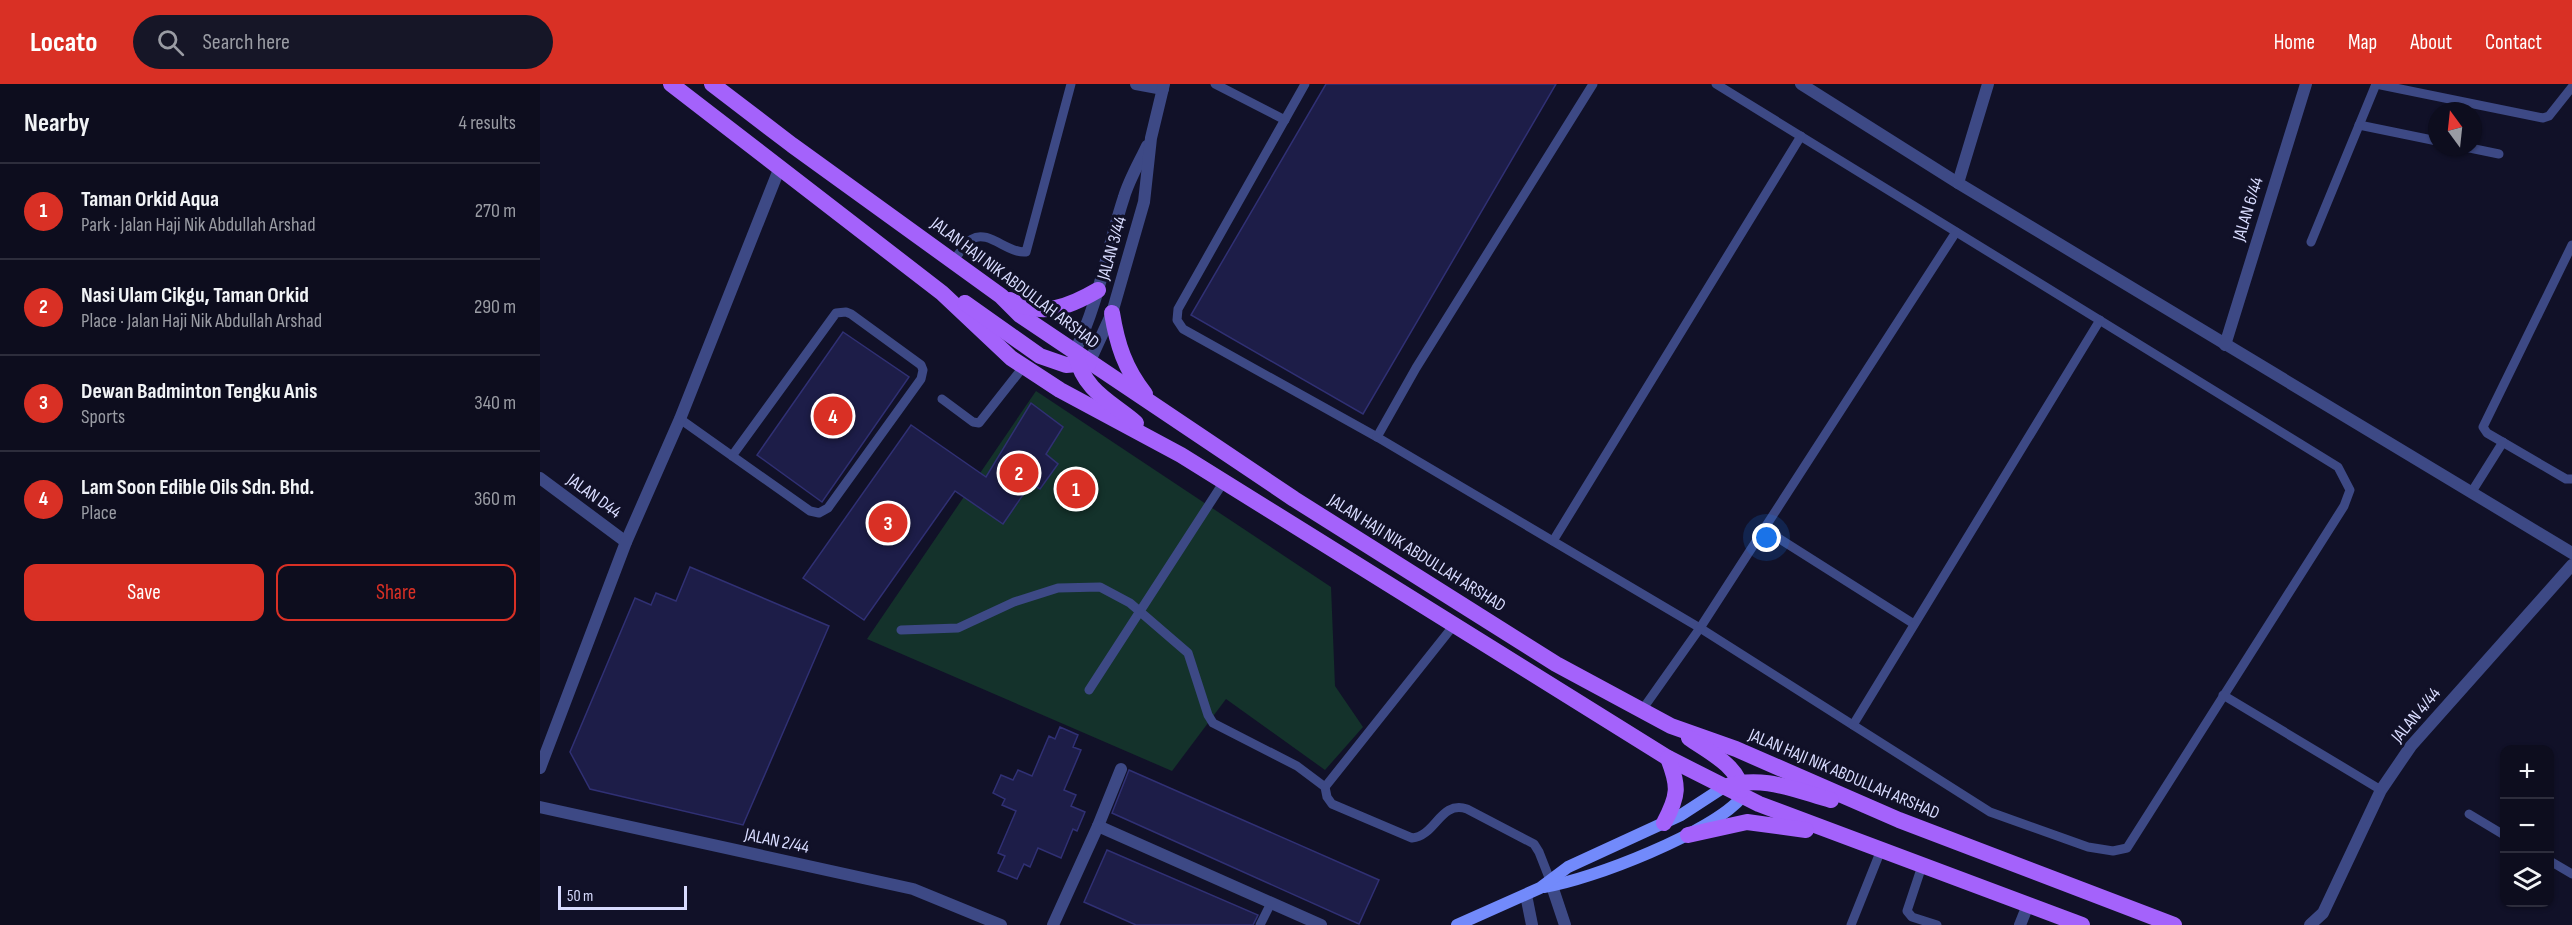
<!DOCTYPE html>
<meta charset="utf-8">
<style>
:root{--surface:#0d0d1e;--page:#161627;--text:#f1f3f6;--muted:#9a9ca4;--line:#2d2d3c;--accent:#d93025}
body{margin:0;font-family:"Sofia Sans Condensed",sans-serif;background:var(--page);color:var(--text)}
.controls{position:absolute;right:18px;bottom:18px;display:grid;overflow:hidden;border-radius:12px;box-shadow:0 2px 4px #0004}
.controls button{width:54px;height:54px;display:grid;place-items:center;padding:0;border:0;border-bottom:2px solid var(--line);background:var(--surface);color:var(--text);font:30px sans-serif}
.compass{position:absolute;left:1888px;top:18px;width:54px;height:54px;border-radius:50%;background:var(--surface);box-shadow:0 2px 4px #0004;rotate:345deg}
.scale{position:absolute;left:18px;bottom:15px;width:129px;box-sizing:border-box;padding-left:6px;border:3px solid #d8dbfe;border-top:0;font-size:16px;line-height:21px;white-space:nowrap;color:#d8dbfe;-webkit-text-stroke:4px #111128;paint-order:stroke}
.you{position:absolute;left:1227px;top:454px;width:21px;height:21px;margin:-15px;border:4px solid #fff;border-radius:50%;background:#1a73e8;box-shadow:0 0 0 9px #1a73e833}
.badge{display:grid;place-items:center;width:39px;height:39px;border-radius:50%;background:var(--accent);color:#fff;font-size:20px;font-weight:700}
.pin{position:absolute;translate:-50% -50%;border:3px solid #fff;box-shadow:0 2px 6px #0006}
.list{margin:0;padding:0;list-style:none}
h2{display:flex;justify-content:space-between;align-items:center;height:78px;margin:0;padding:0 24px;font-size:26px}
h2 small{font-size:20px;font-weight:400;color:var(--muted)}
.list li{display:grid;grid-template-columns:39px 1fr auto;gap:18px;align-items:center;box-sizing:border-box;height:96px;padding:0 24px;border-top:2px solid var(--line)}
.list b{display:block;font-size:22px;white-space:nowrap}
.list p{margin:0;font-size:20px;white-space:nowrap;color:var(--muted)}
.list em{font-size:20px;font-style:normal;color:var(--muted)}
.actions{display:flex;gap:12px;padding:18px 24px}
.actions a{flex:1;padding:14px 0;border:2px solid var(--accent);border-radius:12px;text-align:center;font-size:21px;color:var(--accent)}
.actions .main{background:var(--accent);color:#fff}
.icon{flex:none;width:33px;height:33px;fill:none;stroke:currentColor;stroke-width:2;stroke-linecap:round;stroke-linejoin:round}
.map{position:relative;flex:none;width:2032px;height:841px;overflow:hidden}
header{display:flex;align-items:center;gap:36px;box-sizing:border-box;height:84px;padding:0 30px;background:var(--accent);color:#fff}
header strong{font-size:28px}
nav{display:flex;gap:33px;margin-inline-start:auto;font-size:21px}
.search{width:420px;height:54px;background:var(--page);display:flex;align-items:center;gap:15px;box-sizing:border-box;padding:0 21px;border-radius:33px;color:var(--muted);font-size:22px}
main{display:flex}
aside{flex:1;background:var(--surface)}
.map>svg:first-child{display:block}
</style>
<header>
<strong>Locato</strong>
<div class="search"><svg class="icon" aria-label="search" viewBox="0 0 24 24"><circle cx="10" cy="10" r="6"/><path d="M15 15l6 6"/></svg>Search here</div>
<nav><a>Home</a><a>Map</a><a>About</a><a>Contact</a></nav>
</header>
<main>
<aside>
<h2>Nearby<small>4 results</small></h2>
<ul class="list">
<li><span class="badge">1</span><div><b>Taman Orkid Aqua</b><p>Park · Jalan Haji Nik Abdullah Arshad</p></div><em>270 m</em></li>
<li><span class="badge">2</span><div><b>Nasi Ulam Cikgu, Taman Orkid</b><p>Place · Jalan Haji Nik Abdullah Arshad</p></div><em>290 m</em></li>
<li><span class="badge">3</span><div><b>Dewan Badminton Tengku Anis</b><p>Sports</p></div><em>340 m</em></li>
<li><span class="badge">4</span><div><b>Lam Soon Edible Oils Sdn. Bhd.</b><p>Place</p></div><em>360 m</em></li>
</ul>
<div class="actions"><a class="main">Save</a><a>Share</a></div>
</aside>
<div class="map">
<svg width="2032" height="841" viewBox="0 0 2032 841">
<rect width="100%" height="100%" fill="#111128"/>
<path fill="#14322b" d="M496,307L791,503L795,602L823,643L785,686L686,615L632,687L327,555Z"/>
<g fill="#1d1d48" stroke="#303074" stroke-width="1.5">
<path d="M786,0H1016L823,330L651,231Z"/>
<path d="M303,248L369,293L282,418L217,371Z"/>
<path d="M491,319L523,343L506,370L518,380L500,405L491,399L463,440L415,407L324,536L263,494L371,341L446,393Z"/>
<path d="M150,483L289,542L203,741L50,705L30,668L95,514L111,521L116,509L136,517Z"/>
<path d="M520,643L538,651L533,663L541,666L524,706L536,711L531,722L545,728L537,747L533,745L521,774L498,764L490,783L484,780L477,795L458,787L465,772L458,769L476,727L462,721L465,715L453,709L461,691L473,696L478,686L492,692L509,652L515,655Z"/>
<path d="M589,686L839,796L819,840L572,729Z"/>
<path d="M567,766L718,831L713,841H596L544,818Z"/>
</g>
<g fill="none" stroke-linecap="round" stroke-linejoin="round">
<g stroke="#3d4985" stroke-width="9">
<path d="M675,0L745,36"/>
<path d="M765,0L638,225L637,236L643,245L837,353L1160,544L1450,728L1548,763L1573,767L1587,764L1804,422L1810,406L1798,383L1176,0"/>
<path d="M1836,0L2003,34L2009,32L2032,3"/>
<path d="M1819,41L1897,57"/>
<path d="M1925,63L1959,70"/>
<path d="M1771,158L1836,0"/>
<path d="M2032,161L1943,343L1947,349L2026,395H2032"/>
<path d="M413,177C419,170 425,160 432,155C448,145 468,170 486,168L531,0"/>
<path d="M402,315L433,338L439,339L484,282"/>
<path d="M140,335L270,427L279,429L288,424L381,295L383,286L381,281L311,230L306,228L296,229L192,372"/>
<path d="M837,353L876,284L1053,0"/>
<path d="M1931,409L1963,358"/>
<path d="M1224,445L1374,540"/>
<path d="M1013,457L1261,52"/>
<path d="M361,546L418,544L474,518L518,504L560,503L590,519L648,569L668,631L673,639L757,682L785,703L787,713L792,720L872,754C896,752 900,716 927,725L994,760L999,768L1010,796"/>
<path d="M549,606L683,399"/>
<path d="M1683,611L1841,706"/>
<path d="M1102,626L1160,544L1416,148"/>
<path d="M1313,641L1560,236"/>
<path d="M785,703L914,541"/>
<path d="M1929,730L1964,751"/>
<path d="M2010,777L2032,790"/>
<path d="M1382,782L1367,827L1372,833L1397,841"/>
<path d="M720,841L731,819"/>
<path d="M1311,841L1341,766"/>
</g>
<g stroke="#3d4985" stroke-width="12">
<path d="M596,0L623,5"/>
<path d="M1261,0L1418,99L2032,469"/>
<path d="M1418,99L1448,0"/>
<path d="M1685,261L1766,0"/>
<path d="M0,394L86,458"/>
<path d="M0,684L86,458L140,335L240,83"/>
<path d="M558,742L581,685"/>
<path d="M1010,796L1025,841"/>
<path d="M986,811L992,841"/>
<path d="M513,841L558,742L781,841"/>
<path d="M1480,841L1488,821"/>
<path d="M1770,841L1783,829L1841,706L1871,662L2032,481"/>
</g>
<g stroke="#3d4985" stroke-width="12">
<path d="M535,267C559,219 567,164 584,113C589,96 599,79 607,62"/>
<path d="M549,279L572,229L604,118L611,54L624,0"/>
<path d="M0,723L373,805L461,841"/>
</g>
<g stroke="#728afb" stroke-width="12">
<path d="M1004,803C1051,796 1173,748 1202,713"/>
<path d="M917,841L1000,804L1028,783L1141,731L1184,703"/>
</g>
<g stroke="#a462fb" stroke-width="16">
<path d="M131,0L402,209L471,274L520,306L641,371L1128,674L1219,720L1542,841"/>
<path d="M172,0L252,61L461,212L480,231L754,415L1016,580L1131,642L1196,665L1359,736L1634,841"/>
<path d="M470,216C502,234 529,223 558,206"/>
<path d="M425,219L500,272L526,281L549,279"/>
<path d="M572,229C577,260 585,285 605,310"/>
<path d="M536,271C544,307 570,317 596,339"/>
<path d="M1149,654C1167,667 1199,682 1201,706"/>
<path d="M1184,703C1221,690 1255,706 1291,716"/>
<path d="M1124,739C1139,711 1139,702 1128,674"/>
<path d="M1148,751L1207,738L1266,746"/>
</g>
</g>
<g text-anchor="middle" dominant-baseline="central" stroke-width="6" stroke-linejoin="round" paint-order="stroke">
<g font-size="18" fill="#d8dbfe" stroke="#111128">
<text transform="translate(1708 125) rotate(-73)">JALAN 6/44</text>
<text transform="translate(572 164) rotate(-74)">JALAN 3/44</text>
<text transform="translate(475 199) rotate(37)">JALAN HAJI NIK ABDULLAH ARSHAD</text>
<text transform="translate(54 412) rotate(36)">JALAN D44</text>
<text transform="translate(877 469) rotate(32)">JALAN HAJI NIK ABDULLAH ARSHAD</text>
<text transform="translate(1876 631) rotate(-50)">JALAN 4/44</text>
<text transform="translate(1304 690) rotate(23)">JALAN HAJI NIK ABDULLAH ARSHAD</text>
<text transform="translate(237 757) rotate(12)">JALAN 2/44</text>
</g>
</g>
</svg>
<div class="controls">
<button>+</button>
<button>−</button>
<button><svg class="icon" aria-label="layers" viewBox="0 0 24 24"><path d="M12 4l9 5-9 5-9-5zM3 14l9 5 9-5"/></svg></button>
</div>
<svg class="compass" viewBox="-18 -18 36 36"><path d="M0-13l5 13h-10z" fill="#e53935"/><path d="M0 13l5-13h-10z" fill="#9a9ca4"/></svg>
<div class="scale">50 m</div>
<div class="you"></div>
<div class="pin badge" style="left:536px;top:405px">1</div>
<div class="pin badge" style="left:479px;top:389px">2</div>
<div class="pin badge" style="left:348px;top:439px">3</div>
<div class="pin badge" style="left:293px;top:332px">4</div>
</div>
</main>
